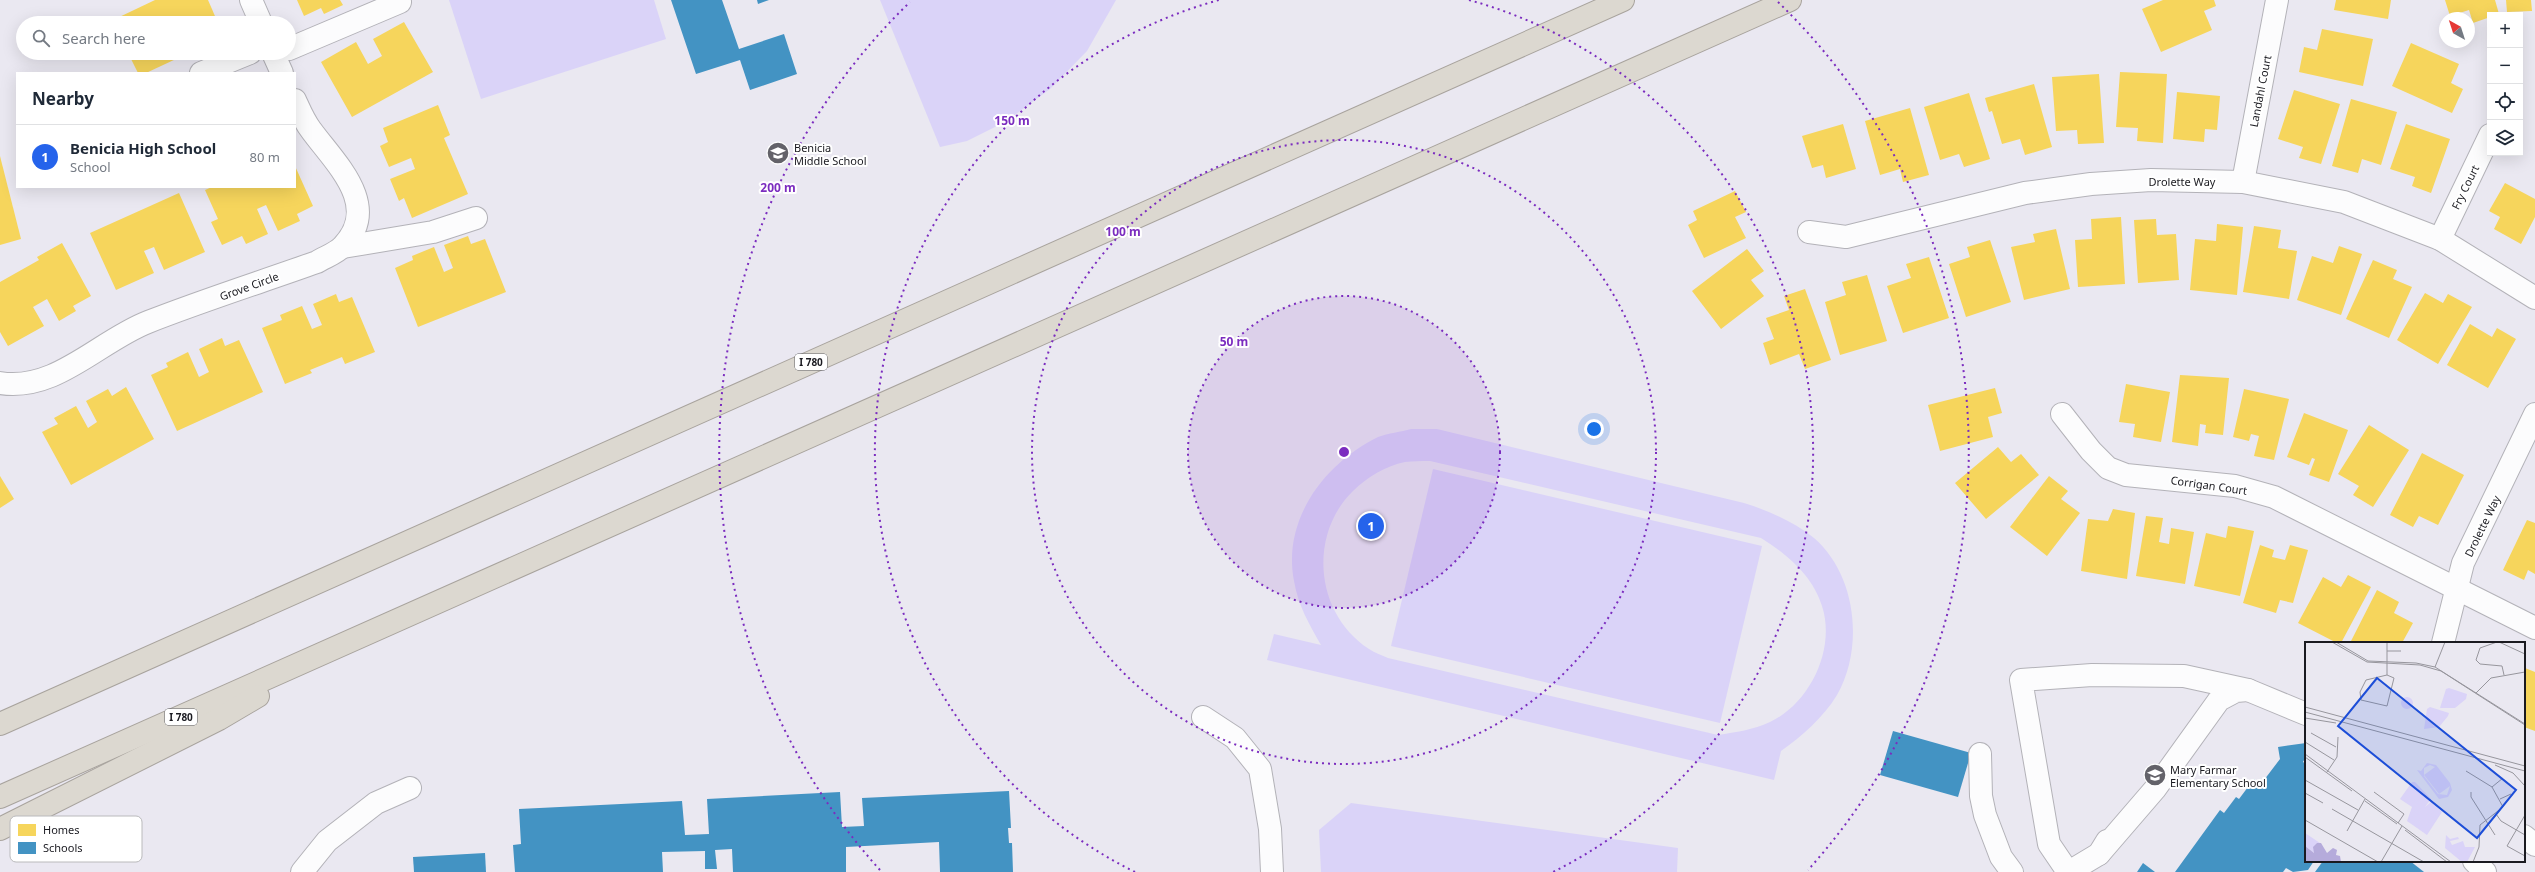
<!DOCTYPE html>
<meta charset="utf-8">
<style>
:root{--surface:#fff;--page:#f6f6f7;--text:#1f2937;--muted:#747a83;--line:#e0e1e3;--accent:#2563eb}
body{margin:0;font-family:"Noto Sans",sans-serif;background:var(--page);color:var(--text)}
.controls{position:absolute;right:12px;top:12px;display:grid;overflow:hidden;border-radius:0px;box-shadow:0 4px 16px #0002}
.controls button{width:36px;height:36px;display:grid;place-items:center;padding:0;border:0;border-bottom:1px solid var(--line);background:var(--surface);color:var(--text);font:20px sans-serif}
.compass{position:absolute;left:2439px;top:12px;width:36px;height:36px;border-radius:50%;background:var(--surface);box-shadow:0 4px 16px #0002;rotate:321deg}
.you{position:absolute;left:1594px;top:429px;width:14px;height:14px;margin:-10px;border:3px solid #fff;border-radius:50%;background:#1a73e8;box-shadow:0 0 0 6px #1a73e833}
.badge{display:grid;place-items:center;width:26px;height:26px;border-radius:50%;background:var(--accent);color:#fff;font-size:13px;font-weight:700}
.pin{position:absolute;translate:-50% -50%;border:2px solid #fff;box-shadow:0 1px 4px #0006}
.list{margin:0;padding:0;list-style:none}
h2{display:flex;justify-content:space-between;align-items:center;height:52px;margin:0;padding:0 16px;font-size:17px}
h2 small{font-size:13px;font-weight:400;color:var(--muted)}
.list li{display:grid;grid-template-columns:26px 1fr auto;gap:12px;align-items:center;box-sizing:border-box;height:64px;padding:0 16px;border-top:1px solid var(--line)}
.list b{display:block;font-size:15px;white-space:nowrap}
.list p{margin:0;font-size:13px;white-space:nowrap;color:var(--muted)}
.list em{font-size:13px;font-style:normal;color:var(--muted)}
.icon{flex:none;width:22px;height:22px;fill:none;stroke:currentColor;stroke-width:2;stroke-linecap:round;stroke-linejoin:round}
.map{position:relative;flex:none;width:2535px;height:872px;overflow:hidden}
.search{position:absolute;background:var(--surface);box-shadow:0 4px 16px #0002;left:16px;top:16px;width:280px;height:44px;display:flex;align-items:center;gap:10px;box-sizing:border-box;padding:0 14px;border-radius:22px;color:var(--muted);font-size:15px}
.panel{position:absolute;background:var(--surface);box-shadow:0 4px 16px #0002;left:16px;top:72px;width:280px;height:116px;border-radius:0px}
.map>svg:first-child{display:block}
</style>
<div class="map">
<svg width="2535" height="872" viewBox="0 0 2535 872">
<rect width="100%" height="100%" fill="#eae8f1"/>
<g fill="#dad3f8" fill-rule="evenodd">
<path d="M449,0H654L666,39L481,99Z"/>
<path d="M880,0H1116L1087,51L1050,89L1005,122L967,141L940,147Z"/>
<path d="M1411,429H1437L1744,503C1769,511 1793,521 1814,538C1857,575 1864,648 1837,695C1823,718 1802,736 1781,751L1774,780L1267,660L1274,634L1321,645C1309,624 1298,605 1294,581C1282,519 1325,463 1378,437C1388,433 1401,432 1411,429ZM1430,461L1761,538C1787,554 1813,576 1822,606C1836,649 1810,703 1770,722C1753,730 1736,732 1718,735L1388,658C1382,655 1375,653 1369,649C1315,614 1308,535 1353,491C1367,477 1386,466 1405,462C1413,461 1422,461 1430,461Z"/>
<path d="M1433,469L1762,546L1720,723L1391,646Z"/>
<path d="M1351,803L1678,848L1677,872H1321L1319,830Z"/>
</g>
<g fill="#f6d55c">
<path d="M155,0H208L218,23H114L113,20Z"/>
<path d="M297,0H340L343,5L324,14L321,8L304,16Z"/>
<path d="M2163,0H2214L2216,6L2204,11L2212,30L2161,52L2142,9Z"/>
<path d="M2336,0H2391L2388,19L2334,10Z"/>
<path d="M2445,0H2495L2499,14L2473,23L2469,10L2450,16Z"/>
<path d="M2506,0H2531L2532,11L2507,12Z"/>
<path d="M404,22L433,72L352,117L321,62L356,42L368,64L382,56L373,39Z"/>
<path d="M2322,29L2373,39L2363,86L2299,72L2304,47L2317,50Z"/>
<path d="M2411,43L2459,64L2451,83L2463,89L2452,113L2392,86Z"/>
<path d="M128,53H173L176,59L146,73H138Z"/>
<path d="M2120,72L2167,74L2163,143L2137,141L2138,128L2116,127Z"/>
<path d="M2099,74L2104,143L2078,144L2077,130L2056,131L2052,77Z"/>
<path d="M2034,84L2052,147L2025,155L2020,139L2002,144L1992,111L1989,112L1985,98Z"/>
<path d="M2294,90L2340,104L2321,164L2299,158L2303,147L2278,139Z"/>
<path d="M2177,92L2220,96L2217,130L2205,129L2204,142L2173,139Z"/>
<path d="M1969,93L1990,159L1964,167L1959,154L1940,160L1924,107Z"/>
<path d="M2351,99L2397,112L2381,165L2362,159L2358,173L2332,166Z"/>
<path d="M438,105L450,135L444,138L468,194L412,218L404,198L399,201L390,179L415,169L411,158L389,167L380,146L388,142L383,128Z"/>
<path d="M1910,108L1929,175L1903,182L1900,169L1880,175L1865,121Z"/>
<path d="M1843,124L1856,169L1826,178L1823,165L1812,168L1802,136Z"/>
<path d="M2406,124L2450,139L2431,193L2412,186L2415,177L2390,169Z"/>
<path d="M0,156L21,239L0,245Z"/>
<path d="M295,166L313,206L297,214L300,221L278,231L266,205L257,209L268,234L246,244L242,236L222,245L211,222L218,219L205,190L212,187H295Z"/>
<path d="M2505,183L2535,199V217L2521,244L2494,229L2500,217L2489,211Z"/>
<path d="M1735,191L1746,212L1735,217L1746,238L1704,258L1688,225L1697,220L1693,211Z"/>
<path d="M179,193L205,252L164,270L154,247L144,251L154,273L116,290L90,233Z"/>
<path d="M2121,217L2125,284L2078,287L2075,240L2092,239L2091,219Z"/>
<path d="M2156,219L2157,235L2176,234L2179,280L2138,283L2134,220Z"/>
<path d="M2217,224L2243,227L2237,295L2190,290L2195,239L2216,241Z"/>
<path d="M2254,226L2281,230L2278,248L2297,251L2289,299L2243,292Z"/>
<path d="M2056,229L2070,289L2024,300L2011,247L2035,242L2033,234Z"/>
<path d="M468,236L471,244L485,239L506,292L418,327L395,268L413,260L412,256L434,247L444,272L453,268L444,245Z"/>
<path d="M1990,240L2011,302L1966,317L1949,264L1970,257L1967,247Z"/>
<path d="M62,243L91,296L73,306L76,311L59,321L47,299L33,307L44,326L8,346L0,332V282L39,260L37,257Z"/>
<path d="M2339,246L2362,254L2341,315L2297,300L2312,256L2333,263Z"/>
<path d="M1747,249L1764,271L1751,280L1764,296L1721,329L1692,291Z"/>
<path d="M1929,257L1949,318L1903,333L1887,286L1911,278L1906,264Z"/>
<path d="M2373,260L2397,270L2393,279L2412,287L2389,338L2346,319Z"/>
<path d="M1867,275L1887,341L1840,355L1825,302L1846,295L1842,282Z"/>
<path d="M1805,289L1831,360L1805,369L1799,354L1770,365L1763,343L1774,339L1766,318L1789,310L1784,296Z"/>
<path d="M2425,293L2443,303L2448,294L2472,307L2438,364L2397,340Z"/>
<path d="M336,294L339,302L352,297L375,352L345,364L342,357L310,370L312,373L285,384L262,328L282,320L280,315L302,306L312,329L322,325L313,304Z"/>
<path d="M2470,324L2492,337L2497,328L2516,339L2488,388L2447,365Z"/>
<path d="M222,338L225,346L239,340L263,392L177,431L151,375L168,367L166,363L188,352L199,377L209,372L199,349Z"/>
<path d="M2180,375L2229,378L2223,435L2205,433L2206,425L2200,424L2198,446L2172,442Z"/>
<path d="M2126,384L2170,392L2161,442L2133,437L2135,424L2119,422Z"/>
<path d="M126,387L154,439L71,485L42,432L58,424L54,418L76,406L88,428L97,422L86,401L108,389L112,396Z"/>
<path d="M1995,388L2002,413L1988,417L1993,437L1940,451L1928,405Z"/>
<path d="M2244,389L2289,399L2274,460L2254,456L2259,436L2251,434L2249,441L2233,437Z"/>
<path d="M2304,413L2348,430L2329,482L2309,475L2315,459L2312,458L2309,465L2287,457Z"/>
<path d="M2369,425L2409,450L2373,507L2353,495L2359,486L2338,474Z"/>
<path d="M1998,447L2011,462L2021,454L2039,475L1986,519L1955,483Z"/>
<path d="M2422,453L2464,475L2438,525L2419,516L2413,527L2390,515Z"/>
<path d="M0,476L14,499L0,508Z"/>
<path d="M2049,476L2068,491L2061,499L2080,513L2047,556L2010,527Z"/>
<path d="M2113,509L2135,513L2127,579L2081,571L2088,519L2108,521Z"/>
<path d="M2146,516L2163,518L2159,542L2169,544L2171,528L2194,532L2185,584L2136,576Z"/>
<path d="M2527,520L2535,523V574L2528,570L2524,580L2503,570Z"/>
<path d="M2228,526L2254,531L2240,596L2194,586L2206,533L2226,538Z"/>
<path d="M2260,545L2274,550L2272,557L2285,560L2290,545L2308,550L2293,603L2280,600L2276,613L2243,603Z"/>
<path d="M2348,575L2371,587L2341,643H2337L2298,623L2323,577L2341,587Z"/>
<path d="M2377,590L2399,602L2394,613L2413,623L2402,643H2350Z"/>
<path d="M2525,668L2535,672V731L2524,727Z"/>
</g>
<g fill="#4393c3">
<path d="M671,0H722L739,49L784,34L797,74L750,90L740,60L696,74Z"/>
<path d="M757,0H769L758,4Z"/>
<path d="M1893,731L1971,753L1958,797L1880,775Z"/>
<path d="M2306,743V760L2303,761L2306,768V861H2314L2308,870L2293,872L2286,868L2283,872H2175L2220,810L2224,813L2236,797L2239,799L2254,779L2261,784L2280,759L2278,747Z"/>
<path d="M1009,791L1011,828H1008L1009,843H1012L1013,872H940L939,842L846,847V872H733L732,849L715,850L717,869H705V851L662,852L663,872H515L513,845L521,844L519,809L682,801L685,835L709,834L707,799L840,792L842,827L864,826L862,798Z"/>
<path d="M485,853L486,872H414L413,857Z"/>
<path d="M2323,861H2410L2424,872H2315Z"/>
<path d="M2143,863L2155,872H2137Z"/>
</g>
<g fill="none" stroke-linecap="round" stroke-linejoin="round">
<g stroke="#b3b2b8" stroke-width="24">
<g id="minor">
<path d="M251,0L261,23"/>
<path d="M289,49L400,2"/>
<path d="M273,53L282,73"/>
<path d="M201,73L250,53"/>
<path d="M2243,182L2277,0"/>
<path d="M1809,232L1846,237L2025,193L2091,184L2151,180L2243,182L2344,202L2440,239L2535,298"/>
<path d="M2440,239L2490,135"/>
<path d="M343,247L433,232L476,218"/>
<path d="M0,383C56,392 99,341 148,322C204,300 261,282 317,262C325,257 337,253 343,246C382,205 335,163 311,130C304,121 300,111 295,100"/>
<path d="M2062,414L2091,451L2108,468L2126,475L2235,486L2274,497L2535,628"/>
<path d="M2443,643L2463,563L2535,414"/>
<path d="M2248,690L2306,714"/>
<path d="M1203,717L1235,738L1260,769L1270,829L1272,872"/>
<path d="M1980,754L1981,796L1985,815L2001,857L2012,872"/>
<path d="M2524,836L2535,845"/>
<path d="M2474,861L2485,872"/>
<path d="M302,872L327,841L376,803L410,788"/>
<path d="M2068,872L2049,844L2021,680L2092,675L2184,676L2248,690L2236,691L2219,700L2155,789L2099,854"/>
<path d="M2069,872L2099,854L2107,841"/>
</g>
</g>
<g stroke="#a8a39d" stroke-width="24">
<g id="highway">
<path d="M0,724L1623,0"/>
<path d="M0,797L1790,0"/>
<path d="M0,829L219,719L258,696"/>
</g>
</g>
<use href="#minor" stroke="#fcfcfd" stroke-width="22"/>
<use href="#highway" stroke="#dcd8d0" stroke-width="22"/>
</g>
<circle cx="1344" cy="452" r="156" fill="#7b2cbf" fill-opacity=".12"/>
<g fill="none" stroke="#7b2cbf" stroke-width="2" stroke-dasharray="2 4">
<circle cx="1344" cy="452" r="156"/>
<circle cx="1344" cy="452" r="312"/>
<path d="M1135 872A469 469 0 0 1 1219 0M1469 0A469 469 0 0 1 1553 872"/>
<path d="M880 870A625 625 0 0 1 910 2M1778 2A625 625 0 0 1 1808 870"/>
</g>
<defs>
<g id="school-disc" transform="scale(1.15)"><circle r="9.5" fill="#636269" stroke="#fff"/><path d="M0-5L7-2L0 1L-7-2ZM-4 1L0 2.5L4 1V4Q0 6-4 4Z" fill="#fff"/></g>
</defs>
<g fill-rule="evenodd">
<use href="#school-disc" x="778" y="153"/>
<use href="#school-disc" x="2155" y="775"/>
</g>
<g text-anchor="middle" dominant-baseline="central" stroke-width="4" stroke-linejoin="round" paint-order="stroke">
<g fill="#fff" stroke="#5f5f63" stroke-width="1">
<rect x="795" y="354" width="32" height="16" rx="3"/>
<rect x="165" y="709" width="32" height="16" rx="3"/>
</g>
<g font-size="10" font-weight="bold" fill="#1a1a20">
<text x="811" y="362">I 780</text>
<text x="181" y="717">I 780</text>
</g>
<g font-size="11" fill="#1a1a20" stroke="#fff">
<text transform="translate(2260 91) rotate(-79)">Landahl Court</text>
<text x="2182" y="181">Drolette Way</text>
<text transform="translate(2465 187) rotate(-64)">Fry Court</text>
<text transform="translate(249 286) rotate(-20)">Grove Circle</text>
<text transform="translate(2209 485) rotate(8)">Corrigan Court</text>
<text transform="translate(2482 526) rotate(-64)">Drolette Way</text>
</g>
<g font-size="11" fill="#1a1a20" stroke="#fff" text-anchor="start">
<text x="794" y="147">Benicia<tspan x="794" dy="13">Middle School</tspan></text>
<text x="2170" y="769">Mary Farmar<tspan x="2170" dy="13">Elementary School</tspan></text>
</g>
</g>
<g transform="translate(2305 642)">
<rect width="220" height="220" fill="#eae8f1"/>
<path d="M144,46L162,52L161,57L150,66H135L141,47ZM96 61a6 6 0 1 1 12 0a6 6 0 1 1-12 0ZM125,65L144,71L143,74L134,85L119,87L122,67ZM122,121L131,123L145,141L147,148L143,155L134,157L112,128L116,129ZM125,123L130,125L119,133L134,152L145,144L142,153L133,152L119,134V126ZM107,140H110L126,157L120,165L126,160L137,170L122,193L102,179L107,165L95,157ZM0,191L15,201H12L9,211L0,204ZM141,193L145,197L153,195L154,197L145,199L147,203L158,199L160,205H170L162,220H157L140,206Z" fill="#dad3f8" fill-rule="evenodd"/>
<path d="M12,201H16L22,211L28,206L32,208L31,213L35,214L36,220H0V204L9,211L8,205Z" fill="#b5abdb"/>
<path fill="none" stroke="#97969d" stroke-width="1" d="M27,0L62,20L115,23L136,29L220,83M31,0L63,19L111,21L130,25L220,82M82,0V33M192,0L175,6L171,18L175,22L197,24L199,33M194,0L220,12M82,9H96M130,25L140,0M82,33L89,36L82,64L56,58L55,50L61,38ZM171,51L186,36L220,30M0,65L220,124M0,70L220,129M0,76L31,81M6,91L31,105M0,100L29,118M0,112L146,220M0,115L47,149M190,123L208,131L220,144M161,129L187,145L198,165L175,183L174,205L168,220M22,130L32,115L33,95M0,138L53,168M187,145L198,136M69,150L99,172L93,181M166,150V155L190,193M0,151L18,161M195,157L206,152M60,159L92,182M27,167L119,220M191,172L196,179L220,193M220,173L202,204L220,214M0,178L73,220M100,188L142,220M42,189L60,157M76,220L97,184"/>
<path fill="#1d4ed8" fill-opacity="0.15" stroke="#1d4ed8" stroke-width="2" d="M72,36L211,148L172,196L33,84Z"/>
<rect width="220" height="220" fill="none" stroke="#1a1a20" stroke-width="2"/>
</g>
<rect x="10" y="816" width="132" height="46" rx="6" fill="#fff" stroke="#bababc" stroke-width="1"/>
<rect x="18" y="824" width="18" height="12" fill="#f6d55c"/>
<rect x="18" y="842" width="18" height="12" fill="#4393c3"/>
<g font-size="11" fill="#1a1a20">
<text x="43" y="834">Homes</text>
<text x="43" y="852">Schools</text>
</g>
<circle cx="1344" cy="452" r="6" fill="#7b2cbf" stroke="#fff" stroke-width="2"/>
<g font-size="12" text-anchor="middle" font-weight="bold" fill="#7b2cbf" stroke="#fff" stroke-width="4" stroke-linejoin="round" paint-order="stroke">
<text x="1012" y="125">150 m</text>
<text x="778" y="192">200 m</text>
<text x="1123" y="236">100 m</text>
<text x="1234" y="346">50 m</text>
</g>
</svg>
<div class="controls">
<button>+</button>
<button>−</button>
<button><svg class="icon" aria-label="locate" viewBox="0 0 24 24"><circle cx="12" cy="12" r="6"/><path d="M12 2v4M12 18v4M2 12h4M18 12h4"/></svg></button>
<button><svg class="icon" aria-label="layers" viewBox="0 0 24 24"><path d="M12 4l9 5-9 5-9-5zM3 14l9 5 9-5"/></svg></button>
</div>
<svg class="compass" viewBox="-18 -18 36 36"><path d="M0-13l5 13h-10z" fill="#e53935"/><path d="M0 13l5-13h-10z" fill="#747a83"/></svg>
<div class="you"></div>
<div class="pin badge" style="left:1371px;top:526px">1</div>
<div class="search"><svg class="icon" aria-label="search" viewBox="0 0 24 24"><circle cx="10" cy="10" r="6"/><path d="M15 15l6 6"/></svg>Search here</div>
<section class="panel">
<h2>Nearby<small></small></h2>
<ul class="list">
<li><span class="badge">1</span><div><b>Benicia High School</b><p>School</p></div><em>80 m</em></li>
</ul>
</section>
</div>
